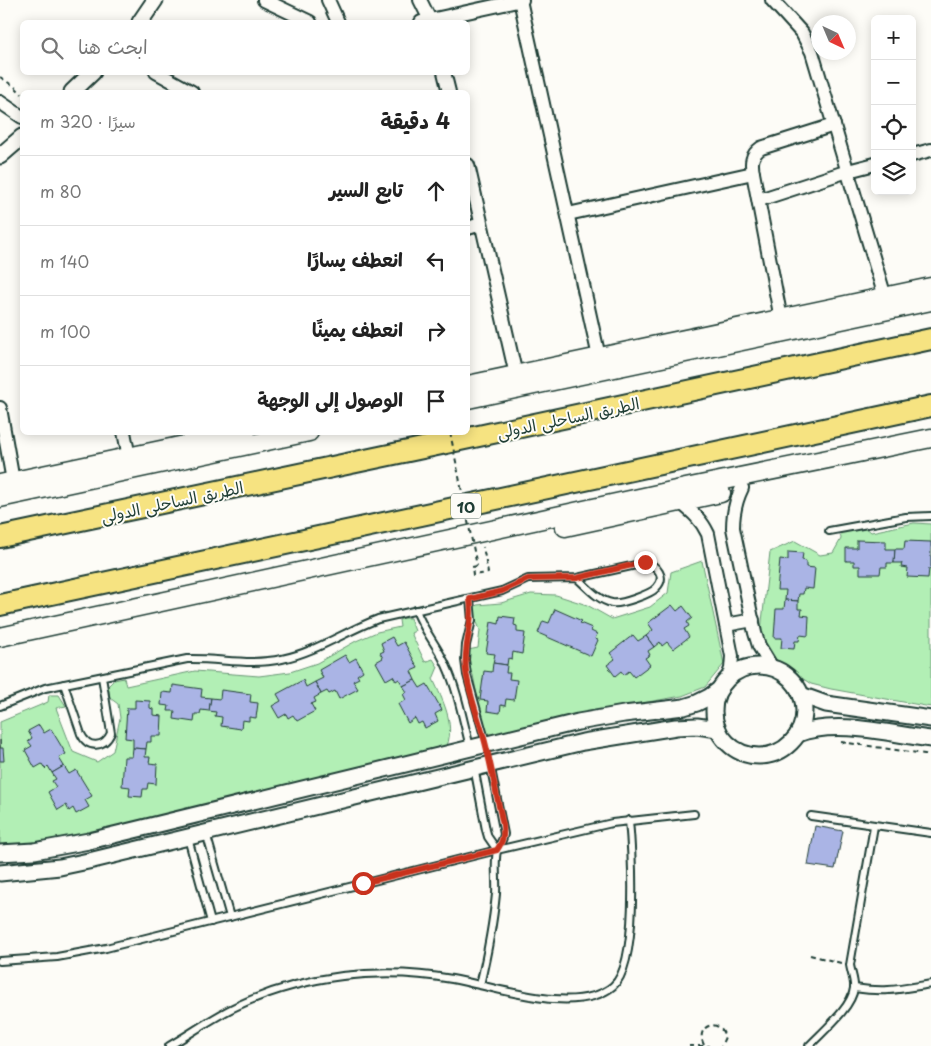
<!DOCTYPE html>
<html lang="ar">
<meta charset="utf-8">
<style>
:root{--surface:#fff;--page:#f2f2f2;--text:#222;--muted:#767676;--line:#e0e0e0}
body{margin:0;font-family:"Playpen Sans","Playpen Sans Arabic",sans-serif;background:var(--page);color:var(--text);direction:rtl}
.controls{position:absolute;right:15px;top:15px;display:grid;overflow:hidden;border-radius:8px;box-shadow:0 2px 12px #0003}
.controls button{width:45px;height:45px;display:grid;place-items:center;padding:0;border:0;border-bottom:1px solid var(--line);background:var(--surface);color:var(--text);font:25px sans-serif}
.compass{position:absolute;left:811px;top:15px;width:45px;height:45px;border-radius:50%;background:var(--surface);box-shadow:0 2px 12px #0003;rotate:136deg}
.stop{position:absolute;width:15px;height:15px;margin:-11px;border:4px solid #c8321e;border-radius:50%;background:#fff}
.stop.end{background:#c8321e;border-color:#fff;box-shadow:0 1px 5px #0008}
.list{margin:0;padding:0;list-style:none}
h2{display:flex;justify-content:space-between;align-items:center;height:65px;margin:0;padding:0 20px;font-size:21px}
h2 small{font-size:16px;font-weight:400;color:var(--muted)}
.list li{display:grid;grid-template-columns:32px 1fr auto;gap:15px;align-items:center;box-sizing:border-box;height:70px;padding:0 20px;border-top:1px solid var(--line)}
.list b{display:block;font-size:19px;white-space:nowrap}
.list em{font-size:16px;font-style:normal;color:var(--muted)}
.icon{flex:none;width:28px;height:28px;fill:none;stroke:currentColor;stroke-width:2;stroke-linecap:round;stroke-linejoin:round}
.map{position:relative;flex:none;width:931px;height:1046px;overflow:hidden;direction:ltr}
.search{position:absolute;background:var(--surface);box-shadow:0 2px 12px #0003;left:20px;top:20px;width:450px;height:55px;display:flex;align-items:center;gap:12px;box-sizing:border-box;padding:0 18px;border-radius:8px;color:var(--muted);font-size:19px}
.panel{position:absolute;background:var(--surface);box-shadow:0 2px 12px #0003;left:20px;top:90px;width:450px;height:345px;border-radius:8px;direction:rtl}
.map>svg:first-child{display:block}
</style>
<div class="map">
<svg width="931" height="1046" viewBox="0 0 931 1046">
<rect width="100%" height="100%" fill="#fdfcf7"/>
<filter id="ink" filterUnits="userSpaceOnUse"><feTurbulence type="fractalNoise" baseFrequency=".02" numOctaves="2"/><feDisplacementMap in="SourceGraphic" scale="10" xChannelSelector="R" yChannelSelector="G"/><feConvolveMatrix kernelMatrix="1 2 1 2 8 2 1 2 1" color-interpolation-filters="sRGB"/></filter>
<g filter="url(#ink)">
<g fill="#b2efb5" stroke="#689674">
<path d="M914,523L931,524V707L831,689L811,684L773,659L760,639L770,552L795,541L820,555L833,553L841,539L840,529L863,525L871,532Z"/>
<path d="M702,561L724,664L705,687L682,696L631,705L500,735L488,734L482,722L473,675L465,661L468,650L478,648L480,630L472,610L477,605L501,603L531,594L556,595L587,605L612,619L650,607L668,593L671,572Z"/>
<path d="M404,618H410L415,631L411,633L425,662L433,659L438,667L433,679C443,701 455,723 447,746L141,820L67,840L0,847V722L48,702L49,695H59L66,706L56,708L73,752L97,762L113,751L120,718L118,704L110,698L108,686L114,680L124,678L126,686L195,671L259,676L290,672L317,663L356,641L377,632L400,627L399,620Z"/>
</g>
<g fill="#aab4e5" stroke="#1f3d34">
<path d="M857,540L886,541V549H895L894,563H887V567H881L880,574H860V566H854V561H846V548H857Z"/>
<path d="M905,541L931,542V569H929L928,578L907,577L908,568L901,567L902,563H894L895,549H904Z"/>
<path d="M788,552L803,553L802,560L806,561V567L815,568L813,589L804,588L803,594H799L798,601L785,600L786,590H777L780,559L788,560Z"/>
<path d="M785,600L798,601V609H802L801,615L809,616L808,636L800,635L799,641H795L794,649L781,648L782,638H774L776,609H784Z"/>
<path d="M672,605L677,611L683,606L692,618L687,622L689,626L684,629L689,637L673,649L667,642L662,646L660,642L654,647L646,636L653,630L648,623Z"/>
<path d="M555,609L582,621L580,623L592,628L591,631L597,634L595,639L598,640L591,656L538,633L543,621L549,623Z"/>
<path d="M500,616L515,618L514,625L517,626V632L525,633L522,654L513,652L512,659L508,658L507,665L493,663L495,654L486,653L491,622L499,624Z"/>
<path d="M633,635L638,641L646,636L654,647L648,651L650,655L645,658L650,665L634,677L629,671L624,675L621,671L615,676L607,665L615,659L610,653Z"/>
<path d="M392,637L397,646L404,642L418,668L411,671L415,680L403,686L399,679L396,681L393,676L386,680L376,662L383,658L380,653L384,651L381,643Z"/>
<path d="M345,655L349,662L356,658L363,671L357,675L359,678L353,681L358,689L339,699L335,691L329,694L327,691L321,694L315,682L323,678L319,670Z"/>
<path d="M493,663L507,665L506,673H510L509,679L517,680L514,700L506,699L505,706L501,705L500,713L487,711L488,701L480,700L484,671L492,672Z"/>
<path d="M303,680L306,687L315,682L321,694L314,698L316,702L311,704L315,711L297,721L293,715L288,718L286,714L279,718L272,706L281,701L277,694Z"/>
<path d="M415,680L420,688L427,684L442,710L435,714L438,721L425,728L422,722L418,724L415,718L408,723L398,704L406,700L403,694L407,692L403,686Z"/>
<path d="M173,685L202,689L201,697L211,698L209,711L201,710L200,714H195L194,722L174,719L175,711H168L169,706L161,705L162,692L172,693Z"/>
<path d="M221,690L251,694L250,702L258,703L256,718L249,717V721L242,720L241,729L221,726L222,717L215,716L216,712L209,711L211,698L220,699Z"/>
<path d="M135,700L150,701V708L153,709V715L162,716L161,736H151V742H147L146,749L133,748V739L125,738L127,708H135Z"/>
<path d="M39,725L44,733L51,729L66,754L59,758L64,766L52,773L48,766L45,769L42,764L35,768L25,750L32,746L28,741L32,738L28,731Z"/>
<path d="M0,740V748H3L4,761H0Z"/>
<path d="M133,748L146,749L145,757H150L149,763L157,764L156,784L148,783L147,789H143L142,797L129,796L130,787L122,786L124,757H132Z"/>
<path d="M64,766L69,774L76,770L92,796L85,800L89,807L76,814L73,808L69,811L66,805L58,810L48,792L56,787L52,781L56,779L52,773Z"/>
<path d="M815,826L843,831L835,869L808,865Z"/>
</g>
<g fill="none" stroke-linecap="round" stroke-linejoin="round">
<g stroke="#1f3d34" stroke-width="10">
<g id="service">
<path d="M829,531L906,517L931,516"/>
<path d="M470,599L472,620L466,645L465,660L467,675L486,743"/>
<path d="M416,610C423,630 437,645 446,665C458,691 463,720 470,747"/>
<path d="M64,684L81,734C88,749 104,748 111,733L102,677"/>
<path d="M0,706L45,688L187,659C219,658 250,666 282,659C316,652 346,631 378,619L502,591L528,579L577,578L645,563C657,565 667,577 656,588C651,594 620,605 612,603C599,601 587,587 577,578"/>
<path d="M474,767L486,830L488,837L497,850"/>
<path d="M811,816L931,833"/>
<path d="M206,833L230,917"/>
<path d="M188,838L211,922"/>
<path d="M0,961L57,957L106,948L497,850L612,823L694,814"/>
<path d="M480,985C487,955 493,925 496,894C497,880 494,864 497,851C498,846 503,841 504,834L490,764"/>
<path d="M854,988C887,993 900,989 931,984"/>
<path d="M169,1046C192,1033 213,1017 237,1006C303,975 380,966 452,979C493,986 576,1017 613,986C639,964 632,853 629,820"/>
<path d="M809,1046C822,1032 852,1008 854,988C855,982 851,972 850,965L874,826"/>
</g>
</g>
<g stroke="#1f3d34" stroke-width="16">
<g id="minor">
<path d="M264,0L310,22"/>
<path d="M328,0L338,22"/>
<path d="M420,0L431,22"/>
<path d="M520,0L599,357"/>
<path d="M772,0L802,33L812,52L885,297"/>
<path d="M421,22L522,0"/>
<path d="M156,72L192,92"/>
<path d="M444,72L449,92"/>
<path d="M0,102L22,117"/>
<path d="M912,155L931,150"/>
<path d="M468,165L516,375"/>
<path d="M759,200L848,171L875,164"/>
<path d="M568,214L753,173"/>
<path d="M468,228L481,224"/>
<path d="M781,319L753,173C751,163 751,155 761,148L834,125"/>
<path d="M0,408L13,481"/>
<path d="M124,432L129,457"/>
<path d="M742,488C735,502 733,513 733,528L755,633L759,646L773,669"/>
<path d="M680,502C692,512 701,519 708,534L732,656L731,669L726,681"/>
<path d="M726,625L753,620"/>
</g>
</g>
<g stroke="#1f3d34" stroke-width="19">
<g id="tertiary">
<path d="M140,22L155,0"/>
<path d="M72,92L93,72"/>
<path d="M0,156L22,137"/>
<circle cx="759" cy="711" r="45"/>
<path d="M801,695L826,704L931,719"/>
<path d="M798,734C836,719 890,734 931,739"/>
<path d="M0,853L34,851L89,841L578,722L624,714L684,707L697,703L709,697L720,689"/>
<path d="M0,873L60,867L93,860L583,742L676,727L697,726L718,729"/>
</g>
</g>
<g stroke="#1f3d34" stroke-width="21">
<g id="secondary">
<path d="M468,385L931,287"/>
<path d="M468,399L931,301"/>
<path d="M0,484L246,432"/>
<path d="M0,498L309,432"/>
<path d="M565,527L721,493"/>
<path d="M0,637L676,490L931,438"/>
</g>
</g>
<g stroke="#1f3d34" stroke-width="24">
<g id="trunk">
<path d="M0,537L432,446L931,339"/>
<path d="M0,605L931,406"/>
</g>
</g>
<g stroke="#1f3d34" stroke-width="2" stroke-dasharray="5 4" stroke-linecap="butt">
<path d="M0,77L15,87L22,94"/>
<path d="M477,566L472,567L473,575L488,573L483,547"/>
<path d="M841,742L931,755"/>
<path d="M810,955L841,963"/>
<path d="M704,1045C694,1026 719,1016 725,1037L721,1046"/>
<path d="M689,1046H710"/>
</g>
<use href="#service" stroke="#fdfcf7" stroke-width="6"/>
<use href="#minor" stroke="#fdfcf7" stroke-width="12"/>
<use href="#tertiary" stroke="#fdfcf7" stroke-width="15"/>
<use href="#secondary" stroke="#fdfcf7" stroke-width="18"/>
<use href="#trunk" stroke="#f6e381" stroke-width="20"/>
<path stroke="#1f3d34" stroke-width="2" stroke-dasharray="5 4" stroke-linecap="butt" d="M450,432L477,566"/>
</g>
</g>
<g fill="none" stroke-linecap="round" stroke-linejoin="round" filter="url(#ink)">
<path stroke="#c8321e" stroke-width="6" d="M363,883L497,850C503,841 504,836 503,825C497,798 492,769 485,742C479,719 469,695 466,671C463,646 474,624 470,599L502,591L528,579L577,578L645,562"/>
</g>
<g text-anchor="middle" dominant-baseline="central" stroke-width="4" stroke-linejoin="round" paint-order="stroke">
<rect fill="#fdfcf7" stroke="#62766e" stroke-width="1" x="451" y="493.5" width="30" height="25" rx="4"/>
<g font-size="15" font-weight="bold" fill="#1f3d34">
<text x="466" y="506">10</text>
</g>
<g font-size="16" fill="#1f3d34" stroke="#fdfcf7">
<text transform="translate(568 417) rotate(-12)">الطريق الساحلى الدولى</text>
<text transform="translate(172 501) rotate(-12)">الطريق الساحلى الدولى</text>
</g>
</g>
</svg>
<div class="controls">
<button>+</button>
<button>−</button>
<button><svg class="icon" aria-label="locate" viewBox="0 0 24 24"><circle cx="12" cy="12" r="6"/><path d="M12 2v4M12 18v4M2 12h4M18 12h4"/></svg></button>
<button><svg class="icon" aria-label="layers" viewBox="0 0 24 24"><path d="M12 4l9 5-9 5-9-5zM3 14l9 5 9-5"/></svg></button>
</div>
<svg class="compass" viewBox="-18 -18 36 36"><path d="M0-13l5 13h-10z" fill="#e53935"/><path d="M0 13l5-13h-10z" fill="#767676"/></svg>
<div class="stop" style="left:363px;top:883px"></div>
<div class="stop end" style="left:645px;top:562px"></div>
<div class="search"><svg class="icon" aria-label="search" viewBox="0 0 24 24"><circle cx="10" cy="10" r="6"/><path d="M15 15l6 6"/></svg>ابحث هنا</div>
<section class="panel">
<h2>4 دقيقة<small>سيرًا · 320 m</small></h2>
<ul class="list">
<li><svg class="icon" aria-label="ahead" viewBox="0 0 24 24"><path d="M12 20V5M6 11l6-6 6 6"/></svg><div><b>تابع السير</b></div><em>80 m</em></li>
<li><svg class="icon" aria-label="left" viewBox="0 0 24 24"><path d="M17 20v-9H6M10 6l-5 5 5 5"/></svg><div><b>انعطف يسارًا</b></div><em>140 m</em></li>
<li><svg class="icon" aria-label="right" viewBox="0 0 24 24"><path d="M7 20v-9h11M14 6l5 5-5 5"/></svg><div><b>انعطف يمينًا</b></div><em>100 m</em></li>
<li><svg class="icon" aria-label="arrive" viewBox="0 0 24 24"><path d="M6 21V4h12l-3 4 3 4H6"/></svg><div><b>الوصول إلى الوجهة</b></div></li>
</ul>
</section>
</div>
